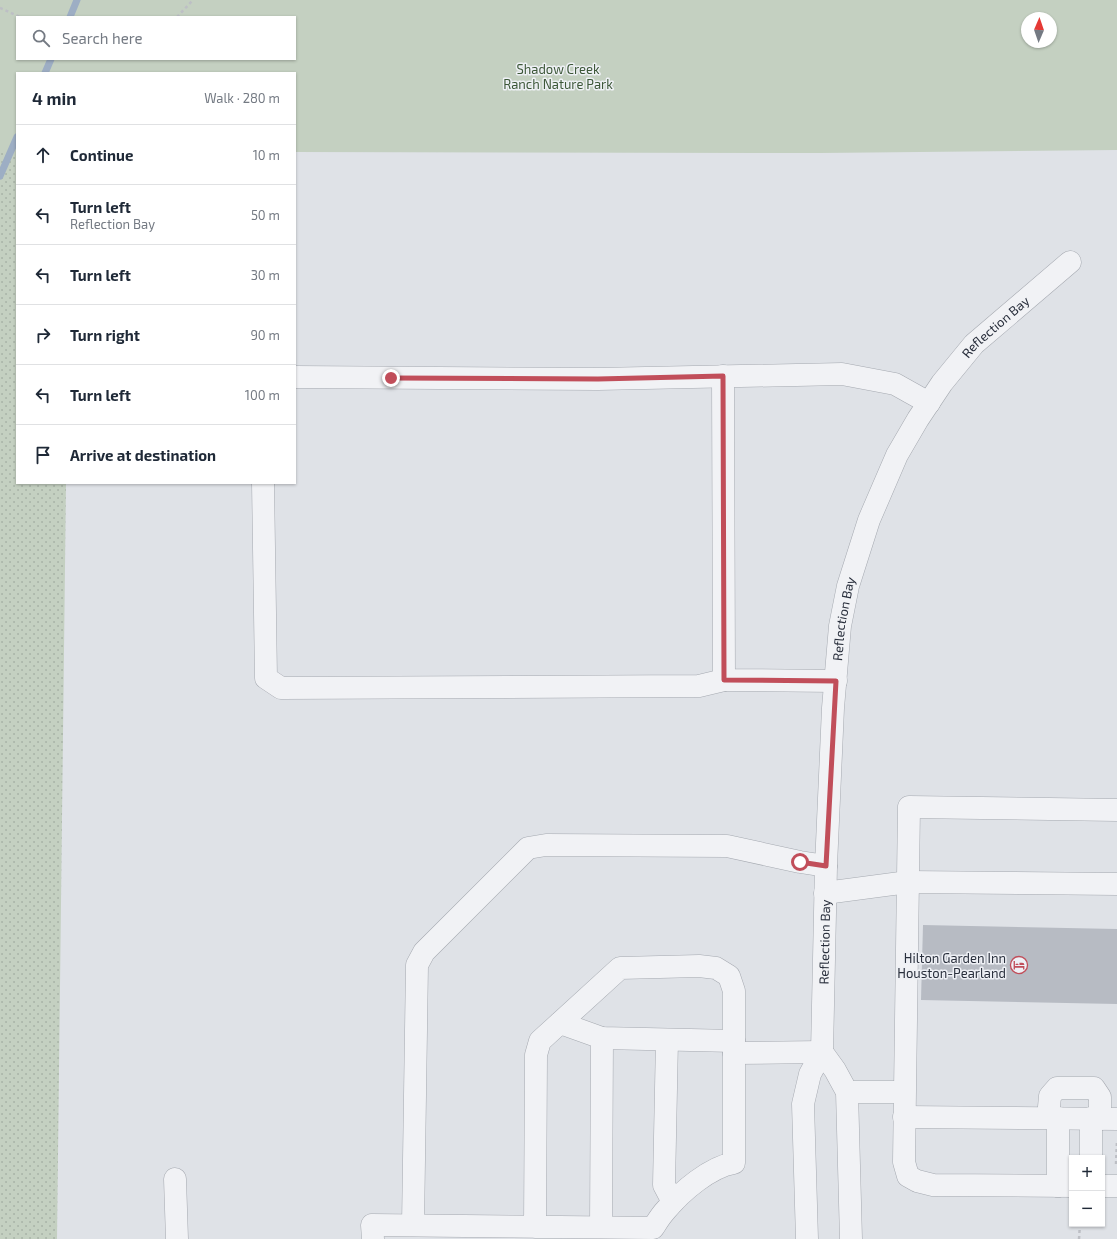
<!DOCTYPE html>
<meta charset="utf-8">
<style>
:root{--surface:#fff;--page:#f2f2f3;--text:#1f2937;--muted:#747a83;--line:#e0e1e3}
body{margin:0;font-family:"Exo 2",sans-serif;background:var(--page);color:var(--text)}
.controls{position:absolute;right:12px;bottom:12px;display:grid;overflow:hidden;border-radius:0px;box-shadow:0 1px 3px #0004}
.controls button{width:36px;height:36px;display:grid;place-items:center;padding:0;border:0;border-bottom:1px solid var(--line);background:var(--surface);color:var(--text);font:20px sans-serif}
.compass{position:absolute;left:1021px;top:12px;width:36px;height:36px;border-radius:50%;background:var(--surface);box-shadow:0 1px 3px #0004;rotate:2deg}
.stop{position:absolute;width:12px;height:12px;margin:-9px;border:3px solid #c14e5a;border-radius:50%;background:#fff}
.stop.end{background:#c14e5a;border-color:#fff;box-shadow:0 1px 4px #0008}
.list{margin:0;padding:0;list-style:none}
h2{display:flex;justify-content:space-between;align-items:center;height:52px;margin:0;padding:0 16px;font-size:17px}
h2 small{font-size:13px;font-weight:400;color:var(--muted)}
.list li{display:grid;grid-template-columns:26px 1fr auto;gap:12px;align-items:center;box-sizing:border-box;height:60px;padding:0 16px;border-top:1px solid var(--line)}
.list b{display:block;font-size:15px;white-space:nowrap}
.list p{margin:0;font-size:13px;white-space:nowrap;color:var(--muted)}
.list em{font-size:13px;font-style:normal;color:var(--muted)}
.icon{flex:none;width:22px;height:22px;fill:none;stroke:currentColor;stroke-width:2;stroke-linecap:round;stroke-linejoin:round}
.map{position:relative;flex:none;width:1117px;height:1239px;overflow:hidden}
.search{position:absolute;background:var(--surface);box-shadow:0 1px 3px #0004;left:16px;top:16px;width:280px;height:44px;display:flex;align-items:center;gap:10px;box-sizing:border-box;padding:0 14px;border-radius:0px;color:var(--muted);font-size:15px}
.panel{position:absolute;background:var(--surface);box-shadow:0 1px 3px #0004;left:16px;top:72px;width:280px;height:412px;border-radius:0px}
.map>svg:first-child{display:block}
</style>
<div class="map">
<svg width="1117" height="1239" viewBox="0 0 1117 1239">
<defs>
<pattern id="grass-dots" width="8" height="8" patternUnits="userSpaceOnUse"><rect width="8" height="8" fill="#c4d0c1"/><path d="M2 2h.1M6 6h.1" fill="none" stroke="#a8b3a7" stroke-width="1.8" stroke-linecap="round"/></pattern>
</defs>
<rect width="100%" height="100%" fill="#dfe2e7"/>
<path fill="url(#grass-dots)" d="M0,151H17V483H66L57,1239H0Z"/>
<path fill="#c4d0c1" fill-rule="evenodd" d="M0,0H1117V150L821,153L295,152V73H17V151H0ZM17,17H295V59H17ZM1027,18H1051V42H1027Z"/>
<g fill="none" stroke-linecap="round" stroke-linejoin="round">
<g stroke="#9daec4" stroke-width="7">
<path d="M70,17L77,0"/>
<path d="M45,73L51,59"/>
<path d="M0,176L17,137"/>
</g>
</g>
<path fill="#b7bbc3" d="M923,925L1117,929V1004L921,1000Z"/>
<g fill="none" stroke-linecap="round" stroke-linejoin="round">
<g stroke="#a5a9b0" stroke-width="23">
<g id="minor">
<path d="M723,376L724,680L836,681"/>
<path d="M295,377L598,379L842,374L895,384L929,403"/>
<path d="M263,483L266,678L281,688L699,686L724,680"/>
<path d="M825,893L908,882L1117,884"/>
<path d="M560,1023L602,1038L734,1041"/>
<path d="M667,1040L664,1185L673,1202"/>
<path d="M822,1052L835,1070L847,1092L851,1239"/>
<path d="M734,1053L822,1052"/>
<path d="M847,1092H904"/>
<path d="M904,1117L1117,1119"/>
<path d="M1048,1118L1050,1096L1057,1088H1094L1100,1097V1119"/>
<path d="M1058,1118V1186"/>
<path d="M1091,1118V1158"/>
<path d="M175,1179L177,1239"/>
<path d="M1072,1186L933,1185L917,1181L908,1176L904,1162L909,807L1117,810"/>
<path d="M1102,1186H1117"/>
<path d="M413,1225L417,965L424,952L528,848L546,845L727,846L800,862L826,866"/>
<path d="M601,1227L602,1038"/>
<path d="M373,1239L372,1225C466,1226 559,1227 653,1228C657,1222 661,1215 666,1210C682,1191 710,1167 734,1163V991L729,976L716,968L699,966L620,968L540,1041L536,1055L535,1227"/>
<path id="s1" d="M807,1239L803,1104L810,1074L822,1052L826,866L833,708L840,626L848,586L869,520L897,455L918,419L942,383L974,344L1070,262"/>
</g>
</g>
<g stroke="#bdbfc5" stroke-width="2.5" stroke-dasharray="3 3" stroke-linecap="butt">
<path d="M0,8L20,17"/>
<path d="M177,17L193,0"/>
<path d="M1116,1164L1117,1141"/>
<path d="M1079,1239L1080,1224"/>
</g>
<use href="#minor" stroke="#f1f2f5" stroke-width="22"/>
</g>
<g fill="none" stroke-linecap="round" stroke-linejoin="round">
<path stroke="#c14e5a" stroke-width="5" d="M391,378L598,379L723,376L724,680L836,681L826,866L800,862"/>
</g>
<defs>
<g id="hotel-ring" transform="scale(0.9)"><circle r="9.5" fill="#eef0f5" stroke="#c14e5a" stroke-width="1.5"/><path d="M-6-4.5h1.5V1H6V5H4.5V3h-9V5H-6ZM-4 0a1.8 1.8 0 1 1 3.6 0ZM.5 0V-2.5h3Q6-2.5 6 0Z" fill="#c14e5a"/></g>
</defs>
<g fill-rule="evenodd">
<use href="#hotel-ring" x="1019" y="965"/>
</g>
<g text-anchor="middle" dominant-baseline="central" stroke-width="3" stroke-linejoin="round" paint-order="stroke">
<g font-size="13" fill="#3c5738" stroke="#eef0f5">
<text x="558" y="69">Shadow Creek<tspan x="558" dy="15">Ranch Nature Park</tspan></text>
</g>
<g font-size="13" fill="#292f3c" stroke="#eef0f5">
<text stroke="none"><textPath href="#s1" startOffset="961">Reflection Bay</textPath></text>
<text stroke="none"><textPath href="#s1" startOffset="625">Reflection Bay</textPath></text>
<text stroke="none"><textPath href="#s1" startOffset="301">Reflection Bay</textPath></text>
</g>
<g font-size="13" fill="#292f3c" stroke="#eef0f5" text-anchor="end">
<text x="1006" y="958">Hilton Garden Inn<tspan x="1006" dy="15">Houston-Pearland</tspan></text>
</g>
</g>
</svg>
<div class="controls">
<button>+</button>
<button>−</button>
</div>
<svg class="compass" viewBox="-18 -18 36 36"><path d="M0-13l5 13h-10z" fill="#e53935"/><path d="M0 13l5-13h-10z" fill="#747a83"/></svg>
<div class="stop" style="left:800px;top:862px"></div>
<div class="stop end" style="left:391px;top:378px"></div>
<div class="search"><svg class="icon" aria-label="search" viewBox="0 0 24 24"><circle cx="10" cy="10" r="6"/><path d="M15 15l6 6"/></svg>Search here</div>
<section class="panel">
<h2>4 min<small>Walk · 280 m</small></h2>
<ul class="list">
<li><svg class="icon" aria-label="ahead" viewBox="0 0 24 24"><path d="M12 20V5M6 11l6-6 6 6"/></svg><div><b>Continue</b></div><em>10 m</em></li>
<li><svg class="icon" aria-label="left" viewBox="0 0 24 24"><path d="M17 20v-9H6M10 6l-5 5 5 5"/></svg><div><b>Turn left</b><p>Reflection Bay</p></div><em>50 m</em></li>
<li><svg class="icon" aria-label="left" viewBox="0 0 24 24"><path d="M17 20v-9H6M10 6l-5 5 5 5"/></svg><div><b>Turn left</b></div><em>30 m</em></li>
<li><svg class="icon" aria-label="right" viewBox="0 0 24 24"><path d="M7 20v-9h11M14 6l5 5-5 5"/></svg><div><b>Turn right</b></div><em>90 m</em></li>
<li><svg class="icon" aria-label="left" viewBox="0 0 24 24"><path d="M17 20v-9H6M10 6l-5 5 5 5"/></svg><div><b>Turn left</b></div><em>100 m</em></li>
<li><svg class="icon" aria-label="arrive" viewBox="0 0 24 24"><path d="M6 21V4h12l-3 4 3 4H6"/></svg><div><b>Arrive at destination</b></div></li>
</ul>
</section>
</div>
